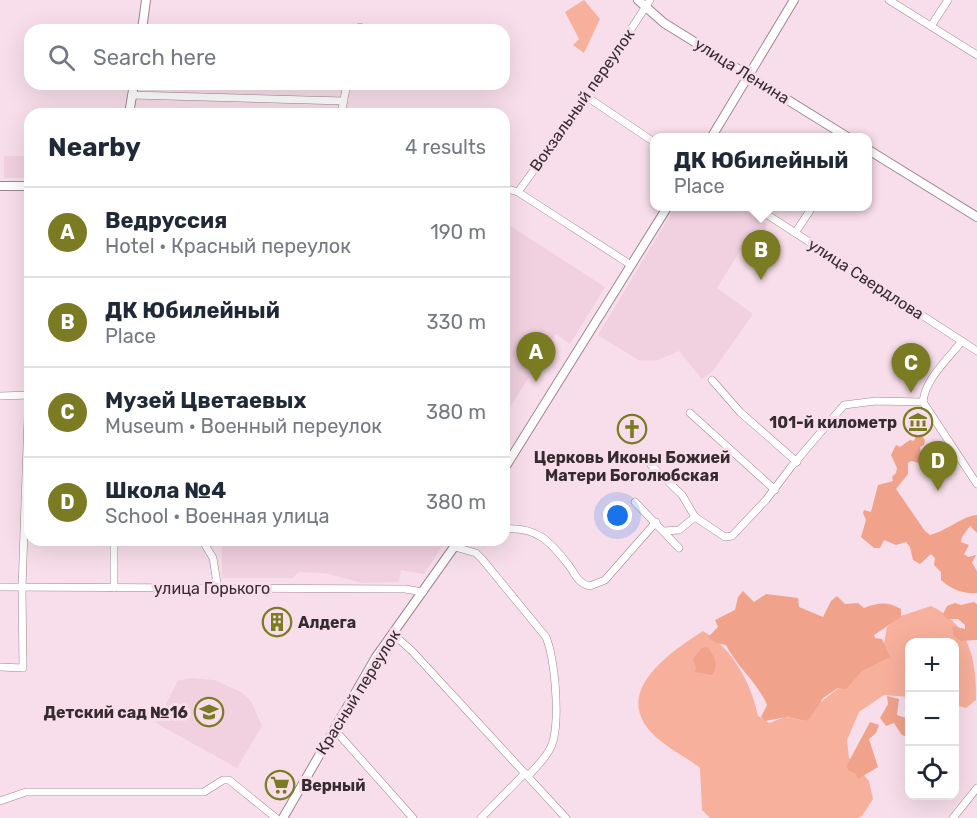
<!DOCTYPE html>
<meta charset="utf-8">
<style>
:root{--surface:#fff;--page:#f6f6f7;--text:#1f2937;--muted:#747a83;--line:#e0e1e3;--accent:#7a7b23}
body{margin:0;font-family:Rubik,sans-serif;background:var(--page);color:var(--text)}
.controls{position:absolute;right:18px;bottom:18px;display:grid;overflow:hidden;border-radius:12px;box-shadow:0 6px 24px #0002}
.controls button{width:54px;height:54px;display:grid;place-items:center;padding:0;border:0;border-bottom:2px solid var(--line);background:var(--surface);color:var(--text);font:30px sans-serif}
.you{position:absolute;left:618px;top:516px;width:21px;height:21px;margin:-15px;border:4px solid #fff;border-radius:50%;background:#1a73e8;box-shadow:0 0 0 9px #1a73e833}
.badge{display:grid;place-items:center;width:39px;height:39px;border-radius:50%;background:var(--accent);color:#fff;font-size:20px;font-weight:700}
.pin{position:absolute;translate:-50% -50px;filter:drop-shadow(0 2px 3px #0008)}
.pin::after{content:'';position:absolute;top:32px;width:21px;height:18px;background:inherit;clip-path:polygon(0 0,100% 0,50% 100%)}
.popup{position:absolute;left:650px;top:133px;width:222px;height:78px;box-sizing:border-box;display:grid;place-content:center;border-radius:12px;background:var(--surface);filter:drop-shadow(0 2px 4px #0005);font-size:20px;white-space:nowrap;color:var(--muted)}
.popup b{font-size:22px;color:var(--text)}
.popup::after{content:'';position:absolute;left:50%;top:100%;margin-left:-12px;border:12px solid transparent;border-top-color:var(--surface)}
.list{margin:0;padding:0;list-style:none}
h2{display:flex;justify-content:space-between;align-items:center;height:78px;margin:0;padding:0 24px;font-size:26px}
h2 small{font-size:20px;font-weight:400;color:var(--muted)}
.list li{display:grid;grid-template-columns:39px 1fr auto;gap:18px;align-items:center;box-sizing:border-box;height:90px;padding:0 24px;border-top:2px solid var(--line)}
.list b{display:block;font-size:22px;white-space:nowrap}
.list p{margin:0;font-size:20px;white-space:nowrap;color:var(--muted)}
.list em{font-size:20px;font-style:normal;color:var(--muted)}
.icon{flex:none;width:33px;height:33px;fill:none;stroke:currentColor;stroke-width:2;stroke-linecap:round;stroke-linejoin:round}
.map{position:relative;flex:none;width:977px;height:818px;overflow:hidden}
.search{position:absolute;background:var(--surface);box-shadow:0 6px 24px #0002;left:24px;top:24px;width:486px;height:66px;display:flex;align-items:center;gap:15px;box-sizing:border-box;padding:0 21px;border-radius:18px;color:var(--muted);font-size:22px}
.panel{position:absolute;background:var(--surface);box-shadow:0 6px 24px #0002;left:24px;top:108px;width:486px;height:438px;border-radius:18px}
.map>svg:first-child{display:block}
</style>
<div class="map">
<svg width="977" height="818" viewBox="0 0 977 818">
<rect width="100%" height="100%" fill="#f8deea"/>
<g fill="#f1d0df">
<rect x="4" y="156" width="26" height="22"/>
<path d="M675,207H739L768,225L761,236L746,241L717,288L753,314L713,371L702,379L679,351L658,360L640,361L598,335Z"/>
<path d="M504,222L605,287L570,344L556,334L504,417Z"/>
<path d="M222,540H446L424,574L401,570L399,582L362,583L325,573L298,572L293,578H222Z"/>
<path d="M191,678L214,680L241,692L251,701L262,726L237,768L156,723L178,681Z"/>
</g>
<g fill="#f7b09c">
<path d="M584,0L600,19L584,53L573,45L579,39L565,12Z"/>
<path d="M931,606C968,623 977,659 976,700L966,708L955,705L954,642H910L909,697L884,695L859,712L847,740L849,758L869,781L873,799L862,816L858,818H710L702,810L700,768C688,758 674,752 662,742C605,698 664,656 703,631C733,649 751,683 758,716L769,723L785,717L805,721L818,704L882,655L887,627L901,616Z"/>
</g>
<g fill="#f0a28b">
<path d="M916,435L922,436L925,440L924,445L920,447L922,459L919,463L911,461L908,463V474L896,489L925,531L930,535C946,531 965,515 977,515V533L970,526L962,537L961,542L969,545L964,554L968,557L976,555L972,563L977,571V593C963,594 952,590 941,580V572L934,565L935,558L931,554L920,564L913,560L910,547L906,542L896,545L884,540L880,548H874L861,537L866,520L863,513L864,510L871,512L878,485L893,481L892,477L896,473L897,468L891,455L896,445L900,447L910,440L914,441Z"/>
<path d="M743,591L754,602L766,594L798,598L799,607L823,617L831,601L837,596L845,604L858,603L864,608C878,603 887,601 901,609V617L874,635L875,638L882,639L890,657L862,671L846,689L838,688L823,698L810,718L805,721L787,717L765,721L761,717L767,705C758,683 737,667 726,645L716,643L708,637L718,627L715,620L735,610L738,597Z"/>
<path d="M974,602L977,604V640L961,641L954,636L952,626L965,629V625L958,619H947L943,614L947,606L955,603L961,605Z"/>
<path d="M708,647C715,658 719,664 712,675L695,672L696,668L693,659L702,648Z"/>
<path d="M887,696L899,699L897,715L909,719V739L901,734L894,723L886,726L880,718L888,704Z"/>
<path d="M870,722L879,725L876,733L869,739L878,767L858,779L856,774L848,770L847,765Z"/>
</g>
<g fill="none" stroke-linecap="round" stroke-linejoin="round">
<g stroke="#9e8691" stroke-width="8">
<g id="minor">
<path d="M889,0L977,55"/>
<path d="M931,26L948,0"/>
<path d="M360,30V27"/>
<path d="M132,95L344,101"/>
<path d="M587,97L654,142"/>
<path d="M341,114L347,84"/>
<path d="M504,188L518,192L631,265"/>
<path d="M518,192L587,97L650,0"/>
<path d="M754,206L977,351"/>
<path d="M795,233L813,206"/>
<path d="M712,380L740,412L797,462"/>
<path d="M0,396L30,395"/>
<path d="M923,402L977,484"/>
<path d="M923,402C925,379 948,359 962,341"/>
<path d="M690,413L775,490"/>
<path d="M651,465L682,495L695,517L725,537L732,536L766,500L791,467L844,405L876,401L923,402"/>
<path d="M635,502L679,548"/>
<path d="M504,529C537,526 551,542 570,567C576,576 579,584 590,586L605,580L656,522"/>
<path d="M664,531L679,530L695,517"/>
<path d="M202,540L213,558L218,589"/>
<path d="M455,547L476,553L482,559L546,637C555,660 559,712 554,737C552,752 538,765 528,776"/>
<path d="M0,587L405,589L423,592"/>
<path d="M114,588V540"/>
<path d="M393,634L412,651L566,818"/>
<path d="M0,667L23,668L22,588L30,360"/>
<path d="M334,729L413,818"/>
<path d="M0,801L26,792H204L223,780H229L276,818"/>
<path d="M481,818L525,773"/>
<path d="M953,818L977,788"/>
</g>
</g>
<g stroke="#9e8691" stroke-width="10">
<g id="major">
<path d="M638,0L664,23L849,138"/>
<path d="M142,30L146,0"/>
<path d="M129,114L134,84"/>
<path d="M711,138L794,0"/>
<path d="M867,149L977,217"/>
<path d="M0,186H30"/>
<path d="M504,469L668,206"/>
<path d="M283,818L376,657L459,540"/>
</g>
</g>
<use href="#minor" stroke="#fff" stroke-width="7"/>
<use href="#major" stroke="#fff" stroke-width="8"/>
</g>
<defs>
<g id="museum-ring" transform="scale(1.5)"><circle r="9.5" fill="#f8deea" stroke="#7a7b23" stroke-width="1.5"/><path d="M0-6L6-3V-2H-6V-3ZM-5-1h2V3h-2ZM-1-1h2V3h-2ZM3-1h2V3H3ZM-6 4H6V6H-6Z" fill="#7a7b23"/></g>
<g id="church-ring" transform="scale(1.5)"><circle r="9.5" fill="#f8deea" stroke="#7a7b23" stroke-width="1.5"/><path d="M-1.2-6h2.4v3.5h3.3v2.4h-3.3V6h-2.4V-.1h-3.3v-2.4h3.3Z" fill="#7a7b23"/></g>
<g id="building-ring" transform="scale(1.5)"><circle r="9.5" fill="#f8deea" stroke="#7a7b23" stroke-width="1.5"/><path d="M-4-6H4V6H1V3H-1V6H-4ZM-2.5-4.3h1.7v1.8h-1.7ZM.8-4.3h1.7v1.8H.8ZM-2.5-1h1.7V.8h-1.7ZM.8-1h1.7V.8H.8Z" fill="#7a7b23"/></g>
<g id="school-ring" transform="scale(1.5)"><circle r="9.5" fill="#f8deea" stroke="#7a7b23" stroke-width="1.5"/><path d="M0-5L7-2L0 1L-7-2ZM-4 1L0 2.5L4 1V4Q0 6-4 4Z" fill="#7a7b23"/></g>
<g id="supermarket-ring" transform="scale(1.5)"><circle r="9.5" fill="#f8deea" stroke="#7a7b23" stroke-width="1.5"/><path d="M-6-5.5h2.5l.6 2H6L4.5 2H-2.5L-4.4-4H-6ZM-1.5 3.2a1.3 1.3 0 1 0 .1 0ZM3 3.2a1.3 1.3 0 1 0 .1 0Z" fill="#7a7b23"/></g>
</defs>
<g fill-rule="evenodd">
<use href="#museum-ring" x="918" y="422"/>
<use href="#church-ring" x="632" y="429"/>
<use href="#building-ring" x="277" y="622"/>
<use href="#school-ring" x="209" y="712"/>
<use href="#supermarket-ring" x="280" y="785"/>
</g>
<g text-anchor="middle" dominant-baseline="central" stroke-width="6" stroke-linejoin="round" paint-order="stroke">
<g font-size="16" fill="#362c30" stroke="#f8deea">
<text transform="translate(742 71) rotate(32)">улица Ленина</text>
<text transform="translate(582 100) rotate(-55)">Вокзальный переулок</text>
<text transform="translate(866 279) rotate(33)">улица Свердлова</text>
<text x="212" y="588">улица Горького</text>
<text transform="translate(358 692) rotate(-58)">Красный переулок</text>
</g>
<g font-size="16" font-weight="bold" fill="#362c30" stroke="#f8deea" text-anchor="end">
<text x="897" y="422">101-й километр</text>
<text x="632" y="457" text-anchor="middle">Церковь Иконы Божией<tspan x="632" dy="18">Матери Боголюбская</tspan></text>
<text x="298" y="622" text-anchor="start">Алдега</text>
<text x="188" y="712">Детский сад №16</text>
<text x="301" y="785" text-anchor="start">Верный</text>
</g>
</g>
</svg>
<div class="controls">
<button>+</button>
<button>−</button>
<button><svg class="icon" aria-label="locate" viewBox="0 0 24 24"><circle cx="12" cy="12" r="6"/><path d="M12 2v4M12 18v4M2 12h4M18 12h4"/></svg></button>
</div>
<div class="you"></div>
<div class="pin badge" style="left:536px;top:382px">A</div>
<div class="pin badge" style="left:761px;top:280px">B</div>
<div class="popup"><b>ДК Юбилейный</b>Place</div>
<div class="pin badge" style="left:911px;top:393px">C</div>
<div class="pin badge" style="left:938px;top:491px">D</div>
<div class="search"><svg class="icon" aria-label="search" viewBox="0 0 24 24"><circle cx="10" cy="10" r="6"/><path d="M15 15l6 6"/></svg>Search here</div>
<section class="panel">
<h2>Nearby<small>4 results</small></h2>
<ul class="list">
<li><span class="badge">A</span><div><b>Ведруссия</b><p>Hotel · Красный переулок</p></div><em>190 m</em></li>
<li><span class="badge">B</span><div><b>ДК Юбилейный</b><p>Place</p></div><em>330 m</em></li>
<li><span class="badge">C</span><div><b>Музей Цветаевых</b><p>Museum · Военный переулок</p></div><em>380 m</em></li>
<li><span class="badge">D</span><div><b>Школа №4</b><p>School · Военная улица</p></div><em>380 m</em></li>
</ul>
</section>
</div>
